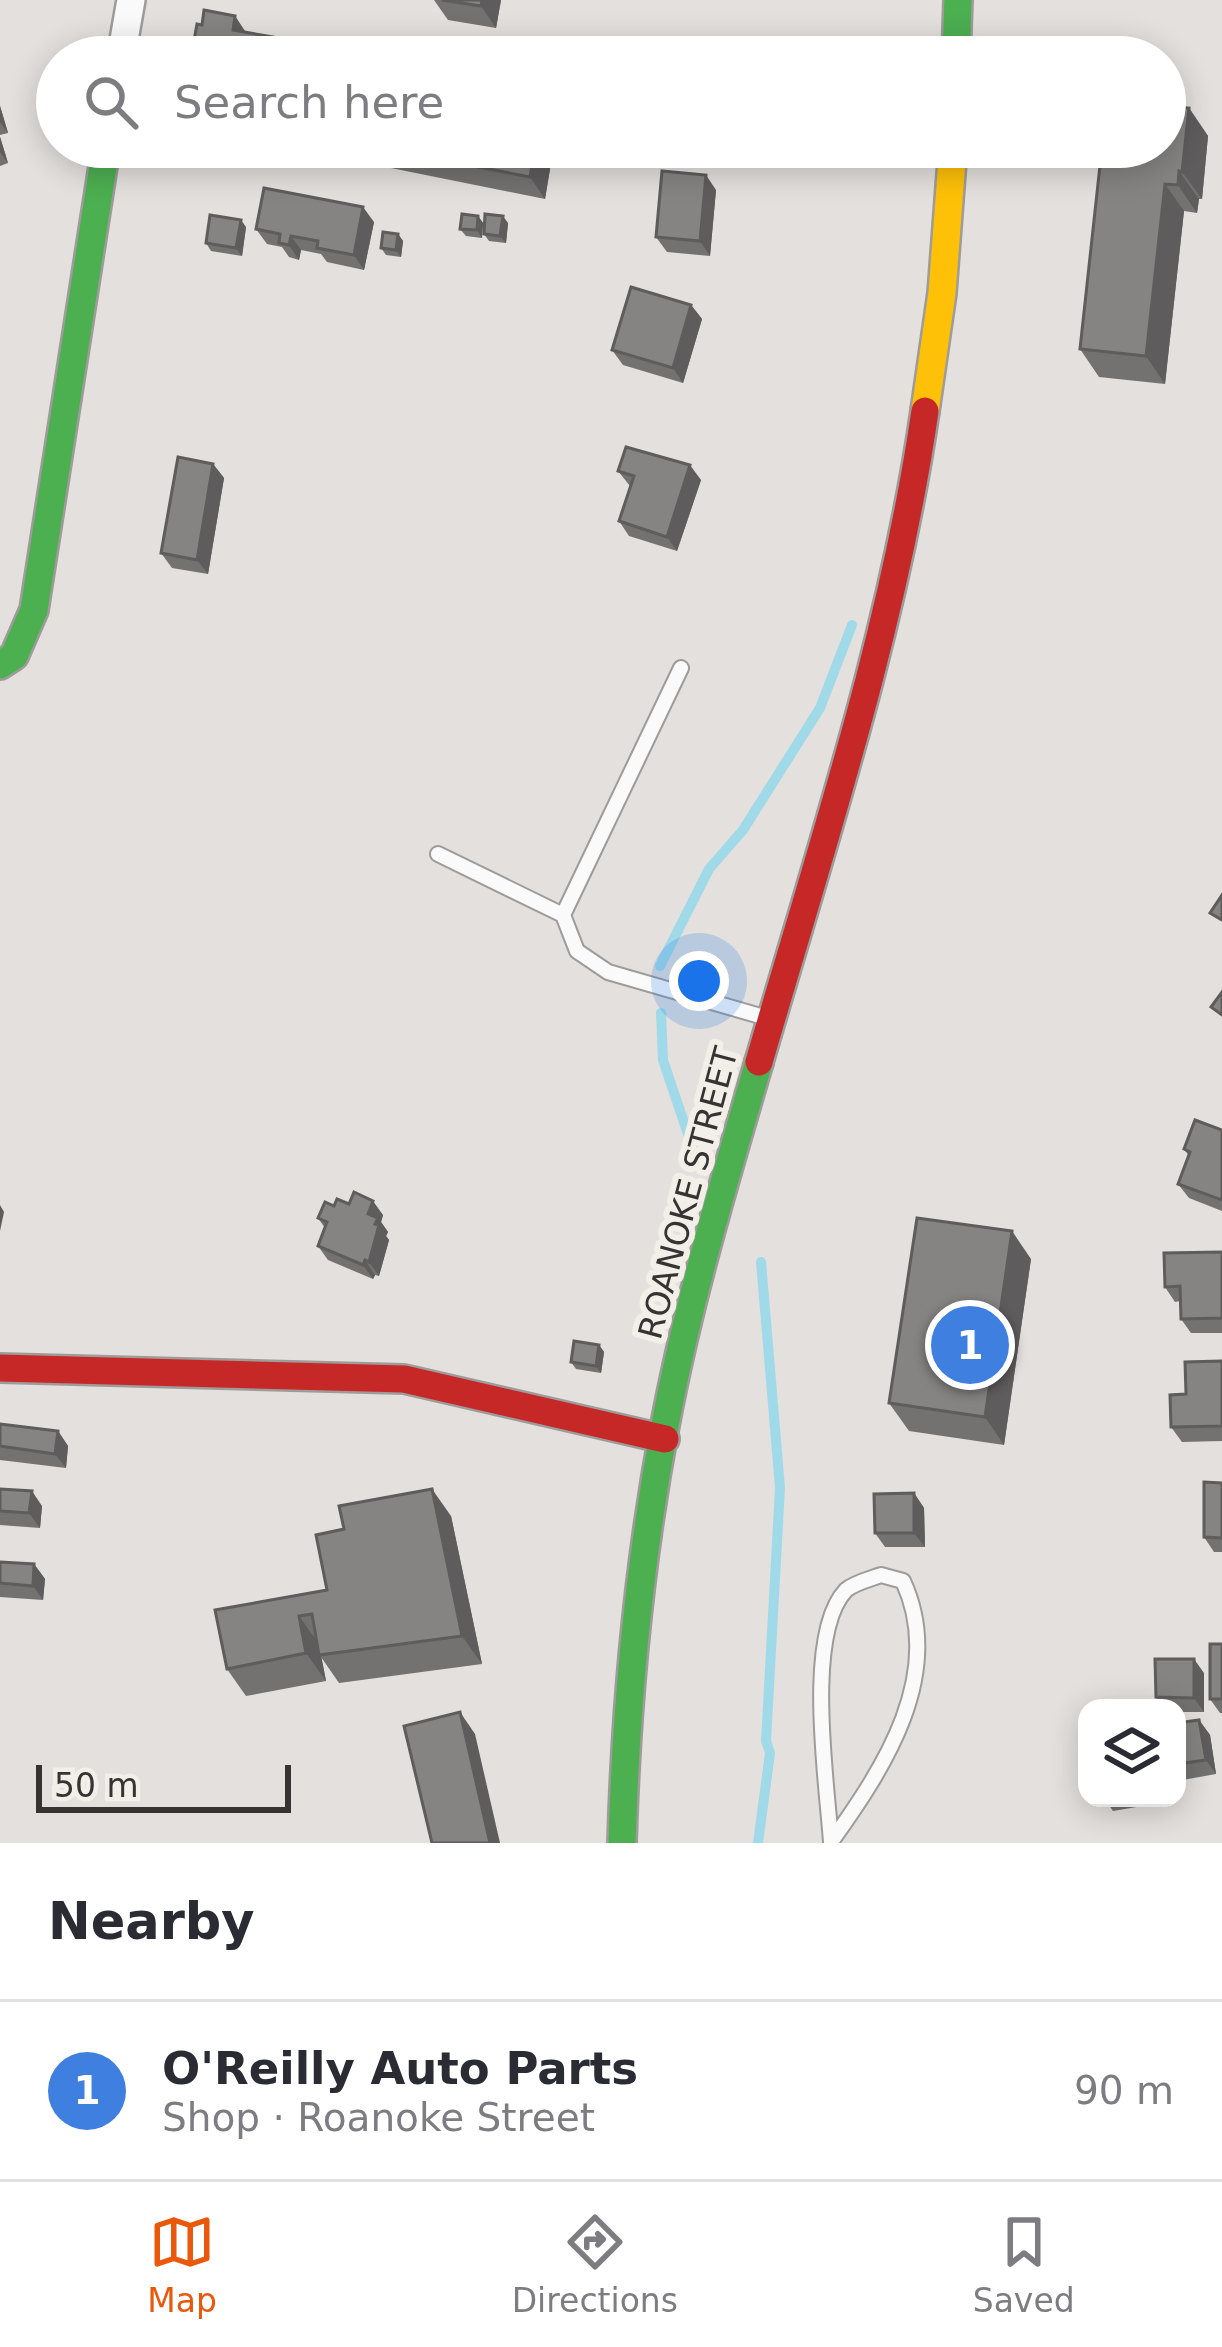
<!DOCTYPE html>
<meta charset="utf-8">
<style>
:root{--surface:#fff;--page:#f2f2f3;--text:#2b2b33;--muted:#7c7c81;--line:#e1e1e2;--accent:#ea580c}
body{margin:0;font-family:"DejaVu Sans",sans-serif;background:var(--page);color:var(--text)}
.controls{position:absolute;right:36px;bottom:36px;display:grid;overflow:hidden;border-radius:24px;box-shadow:0 6px 30px #0003}
.controls button{width:108px;height:108px;display:grid;place-items:center;padding:0;border:0;border-bottom:3px solid var(--line);background:var(--surface);color:var(--text);font:60px sans-serif}
.scale{position:absolute;left:36px;bottom:30px;width:255px;box-sizing:border-box;padding-left:12px;border:6px solid #353432;border-top:0;font-size:33px;line-height:42px;white-space:nowrap;color:#353432;-webkit-text-stroke:9px #f2eee8;paint-order:stroke}
.you{position:absolute;left:699px;top:981px;width:42px;height:42px;margin:-30px;border:9px solid #fff;border-radius:50%;background:#1a73e8;box-shadow:0 0 0 18px #1a73e833}
.badge{display:grid;place-items:center;width:78px;height:78px;border-radius:50%;background:var(--accent);color:#fff;font-size:39px;font-weight:700}
.pin{position:absolute;translate:-50% -50%;border:6px solid #fff;box-shadow:0 3px 12px #0006}
.list{margin:0;padding:0;list-style:none}
h2{display:flex;justify-content:space-between;align-items:center;height:156px;margin:0;padding:0 48px;font-size:51px}
h2 small{font-size:39px;font-weight:400;color:var(--muted)}
.list li{display:grid;grid-template-columns:78px 1fr auto;gap:36px;align-items:center;box-sizing:border-box;height:180px;padding:0 48px;border-top:3px solid var(--line)}
.list b{display:block;font-size:45px;white-space:nowrap}
.list p{margin:0;font-size:39px;white-space:nowrap;color:var(--muted)}
.list em{font-size:39px;font-style:normal;color:var(--muted)}
.icon{flex:none;width:66px;height:66px;fill:none;stroke:currentColor;stroke-width:2;stroke-linecap:round;stroke-linejoin:round}
.map{position:relative;flex:none;width:1222px;height:1843px;overflow:hidden}
.search{position:absolute;background:var(--surface);box-shadow:0 6px 30px #0003;left:36px;right:36px;top:36px;height:132px;display:flex;align-items:center;gap:30px;box-sizing:border-box;padding:0 42px;border-radius:66px;color:var(--muted);font-size:45px}
.sheet{height:336px;background:var(--surface)}
nav{display:flex;justify-content:space-around;align-items:center;box-sizing:border-box;height:168px;border-top:3px solid var(--line);background:var(--surface);font-size:33px;color:var(--muted)}
nav a{display:grid;justify-items:center;gap:6px}
nav .on{color:var(--accent)}
.map>svg:first-child{display:block}
</style>
<div class="map">
<svg width="1222" height="1843" viewBox="0 0 1222 1843">
<rect width="100%" height="100%" fill="#e3e0dd"/>
<g fill="none" stroke-linecap="round" stroke-linejoin="round">
<g stroke="#a0dae9" stroke-width="10">
<path d="M660,966L709,869L743,830L820,708L852,625"/>
<path d="M661,1013L663,1060L695,1155"/>
<path d="M758,1843L770,1753L766,1741L780,1488L761,1262"/>
</g>
<g stroke="#9e9c9a" stroke-width="18">
<g id="lane">
<path d="M438,854L563,915L577,951L608,972L767,1018"/>
<path d="M563,915L681,668"/>
<path d="M881,1575L903,1581C946,1674 884,1768 831,1842C827,1783 804,1634 846,1590C854,1583 870,1579 881,1575Z"/>
</g>
</g>
<g stroke="#9e9c9a" stroke-width="32">
<path id="street" d="M121,57L131,0"/>
</g>
<g stroke="#9e9c9a" stroke-width="32">
<g id="fast">
<path d="M956,57L958,0"/>
<path d="M0,665L14,656L34,610L106,147"/>
<path d="M622,1843C626,1703 639,1563 665,1425C688,1302 724,1182 759,1062"/>
</g>
</g>
<g stroke="#9e9c9a" stroke-width="32">
<path id="slow" d="M925,411L942,293L953,147"/>
</g>
<g stroke="#9e9c9a" stroke-width="32">
<g id="jam">
<path d="M759,1062C821,848 893,632 925,411"/>
<path d="M0,1368L404,1379L665,1439"/>
</g>
</g>
<use href="#lane" stroke="#fbfafa" stroke-width="14"/>
<use href="#street" stroke="#fbfafa" stroke-width="27"/>
<use href="#fast" stroke="#4caf50" stroke-width="27"/>
<use href="#slow" stroke="#ffc107" stroke-width="27"/>
<use href="#jam" stroke="#c62828" stroke-width="27"/>
</g>
<g fill="#737271">
<path d="M434,0H501L496,28L448,20Z"/>
<path d="M235,16L245,32L284,52L283,57H200L193,46L202,25Z"/>
<path d="M0,106L8,133L0,135Z"/>
<path d="M1189,108L1208,136L1202,199H1199L1197,213L1184,211L1165,384L1099,377L1080,349Z"/>
<path d="M0,137L8,163L0,166Z"/>
<path d="M371,147H550L553,151L545,199L386,167Z"/>
<path d="M716,190L710,256L667,252L656,237Z"/>
<path d="M478,216L483,223L482,238L466,236L460,229Z"/>
<path d="M374,222L364,270L327,262L321,254L301,250L299,260L289,257L282,247L267,244L256,229Z"/>
<path d="M508,223L506,243L489,241L484,234Z"/>
<path d="M246,227L242,256L211,251L206,243Z"/>
<path d="M398,234L403,241L401,257L386,255L381,248Z"/>
<path d="M691,305L702,319L683,383L623,365L612,350Z"/>
<path d="M213,464L224,478L208,574L172,568L161,553Z"/>
<path d="M618,471L701,480L677,551L629,536L619,521L630,486Z"/>
<path d="M1222,1130V1211L1189,1198L1178,1184L1189,1156L1184,1149Z"/>
<path d="M334,1206L383,1215L381,1222L388,1232L386,1236L389,1240L379,1276L375,1275L373,1279L328,1260L318,1246L325,1228L318,1218Z"/>
<path d="M1222,1252V1333H1191L1181,1319L1180,1301L1175,1302L1165,1287Z"/>
<path d="M1031,1259L1004,1445L909,1431L889,1403Z"/>
<path d="M599,1345L604,1352L601,1373L576,1369L571,1362Z"/>
<path d="M1222,1361V1441L1182,1442L1171,1427L1186,1394Z"/>
<path d="M0,1424L58,1431L68,1446L66,1468L0,1460Z"/>
<path d="M1222,1483V1552H1214L1204,1537Z"/>
<path d="M0,1489L42,1506L40,1528L0,1525Z"/>
<path d="M914,1493L924,1508L925,1547H885L875,1533Z"/>
<path d="M451,1516L482,1664L339,1683L321,1657L326,1681L246,1696L227,1669L327,1590Z"/>
<path d="M0,1562L34,1564L45,1579L43,1600L0,1597Z"/>
<path d="M1222,1644V1713H1220L1210,1699Z"/>
<path d="M1204,1673V1712H1177V1708H1163L1156,1697Z"/>
<path d="M1199,1720L1210,1735L1216,1774L1177,1781V1723Z"/>
<path d="M1104,1798H1166V1802L1113,1811Z"/>
</g>
<g fill="#5e5c5c">
<path d="M482,0H501L496,28L481,6Z"/>
<path d="M235,16L245,31L243,45L233,30Z"/>
<path d="M273,37L284,52L283,57H270Z"/>
<path d="M0,106L8,133L0,122Z"/>
<path d="M1189,108L1208,136L1202,199L1182,172Z"/>
<path d="M0,137L8,163L0,152Z"/>
<path d="M535,147H550L553,151L545,199L530,177Z"/>
<path d="M1179,171L1199,199L1197,213L1178,185Z"/>
<path d="M706,175L716,190L710,256L700,241Z"/>
<path d="M1165,184L1184,211L1165,384L1146,356Z"/>
<path d="M363,207L374,222L364,270L354,255Z"/>
<path d="M478,216L483,223L482,238L477,230Z"/>
<path d="M503,216L508,223L506,243L500,236Z"/>
<path d="M241,220L246,227L242,256L236,248Z"/>
<path d="M398,234L403,241L401,257L396,250Z"/>
<path d="M291,236L301,250L299,260L289,245Z"/>
<path d="M691,305L702,319L683,383L673,368Z"/>
<path d="M213,464L224,478L208,574L197,560Z"/>
<path d="M690,465L701,480L677,551L667,537Z"/>
<path d="M373,1201L383,1215L381,1222L388,1232L386,1236L389,1240L379,1276L369,1262L368,1214Z"/>
<path d="M0,1205L4,1212L0,1231Z"/>
<path d="M1012,1231L1031,1259L1004,1445L985,1417Z"/>
<path d="M365,1260L375,1275L373,1279L363,1265Z"/>
<path d="M599,1345L604,1352L601,1373L596,1366Z"/>
<path d="M58,1431L68,1446L66,1468L55,1454Z"/>
<path d="M432,1489L451,1516L482,1664L462,1636Z"/>
<path d="M32,1491L42,1506L40,1528L29,1513Z"/>
<path d="M914,1493L924,1508L925,1547L914,1533Z"/>
<path d="M34,1564L45,1579L43,1600L33,1586Z"/>
<path d="M299,1616L319,1644L326,1681L306,1653Z"/>
<path d="M1194,1659L1204,1673V1712L1194,1698Z"/>
<path d="M460,1712L475,1734L500,1843H490Z"/>
<path d="M1199,1720L1210,1735L1216,1774L1206,1760Z"/>
</g>
<g fill="#868483" stroke="#5e5c5c" stroke-width="3">
<path d="M442,0H482L481,6Z"/>
<path d="M204,10L235,16L233,30L273,37L270,57H255L193,46L197,24L202,25Z"/>
<path d="M1165,106L1189,108L1182,172L1179,171L1178,185L1165,184L1146,356L1080,349L1102,147H1165Z"/>
<path d="M376,147H535L530,177Z"/>
<path d="M662,171L706,175L700,241L656,237Z"/>
<path d="M264,188L363,207L354,255L317,248L318,241L291,236L289,245L279,243L280,234L256,229Z"/>
<path d="M462,214L478,216L477,230L460,229Z"/>
<path d="M485,214L503,216L500,236L484,234Z"/>
<path d="M210,215L241,220L236,248L206,243Z"/>
<path d="M383,232L398,234L396,250L381,248Z"/>
<path d="M631,287L691,305L673,368L612,350Z"/>
<path d="M626,447L690,465L667,537L619,521L634,476L618,471Z"/>
<path d="M178,457L213,464L197,560L161,553Z"/>
<path d="M1222,895V920L1210,913Z"/>
<path d="M1222,992V1015L1211,1007Z"/>
<path d="M1195,1120L1222,1130V1200L1178,1184L1190,1152L1184,1149Z"/>
<path d="M354,1192L373,1201L368,1214L378,1218L375,1224L379,1225L369,1262L365,1260L363,1265L318,1246L327,1222L318,1218L325,1202L334,1206L337,1199L349,1204Z"/>
<path d="M917,1218L1012,1231L985,1417L889,1403Z"/>
<path d="M1222,1252V1318L1181,1319L1180,1286L1165,1287L1164,1253Z"/>
<path d="M574,1341L599,1345L596,1366L571,1362Z"/>
<path d="M1222,1361V1426L1171,1427L1170,1395L1186,1394L1185,1362Z"/>
<path d="M0,1424L58,1431L55,1454L0,1446Z"/>
<path d="M1204,1482L1222,1483V1538L1204,1537Z"/>
<path d="M0,1489L32,1491L29,1513L0,1511Z"/>
<path d="M432,1489L462,1636L319,1655L312,1614L299,1616L306,1653L227,1669L215,1610L327,1590L316,1535L344,1529L339,1506Z"/>
<path d="M914,1493V1533H875L874,1494Z"/>
<path d="M0,1562L34,1564L33,1586L0,1583Z"/>
<rect x="1210" y="1644" width="12" height="55"/>
<path d="M1155,1659H1194V1698L1156,1697Z"/>
<path d="M460,1712L490,1843H432L404,1726Z"/>
<path d="M1199,1720L1206,1760L1177,1764V1723Z"/>
</g>
<g text-anchor="middle" dominant-baseline="central" stroke-width="12" stroke-linejoin="round" paint-order="stroke">
<g font-size="33" fill="#353432" stroke="#f2eee8">
<text transform="translate(688 1193) rotate(-75)">ROANOKE STREET</text>
</g>
</g>
</svg>
<div class="controls">
<button><svg class="icon" aria-label="layers" viewBox="0 0 24 24"><path d="M12 4l9 5-9 5-9-5zM3 14l9 5 9-5"/></svg></button>
</div>
<div class="scale">50 m</div>
<div class="you"></div>
<div class="pin badge" style="left:970px;top:1345px;background:#3f7fe0">1</div>
<div class="search"><svg class="icon" aria-label="search" viewBox="0 0 24 24"><circle cx="10" cy="10" r="6"/><path d="M15 15l6 6"/></svg>Search here</div>
</div>
<section class="sheet">
<h2>Nearby<small></small></h2>
<ul class="list">
<li><span class="badge" style="background:#3f7fe0">1</span><div><b>O'Reilly Auto Parts</b><p>Shop · Roanoke Street</p></div><em>90 m</em></li>
</ul>
</section>
<nav>
<a class="on"><svg class="icon" aria-label="map" viewBox="0 0 24 24"><path d="M3 6l6-2 6 2 6-2v14l-6 2-6-2-6 2zM9 4v14M15 6v14"/></svg>Map</a>
<a><svg class="icon" aria-label="directions" viewBox="0 0 24 24"><path d="M12 3l9 9-9 9-9-9zM9 14v-3h6M13 9l2 2-2 2"/></svg>Directions</a>
<a><svg class="icon" aria-label="saved" viewBox="0 0 24 24"><path d="M7 4h10v16l-5-4-5 4z"/></svg>Saved</a>
</nav>
